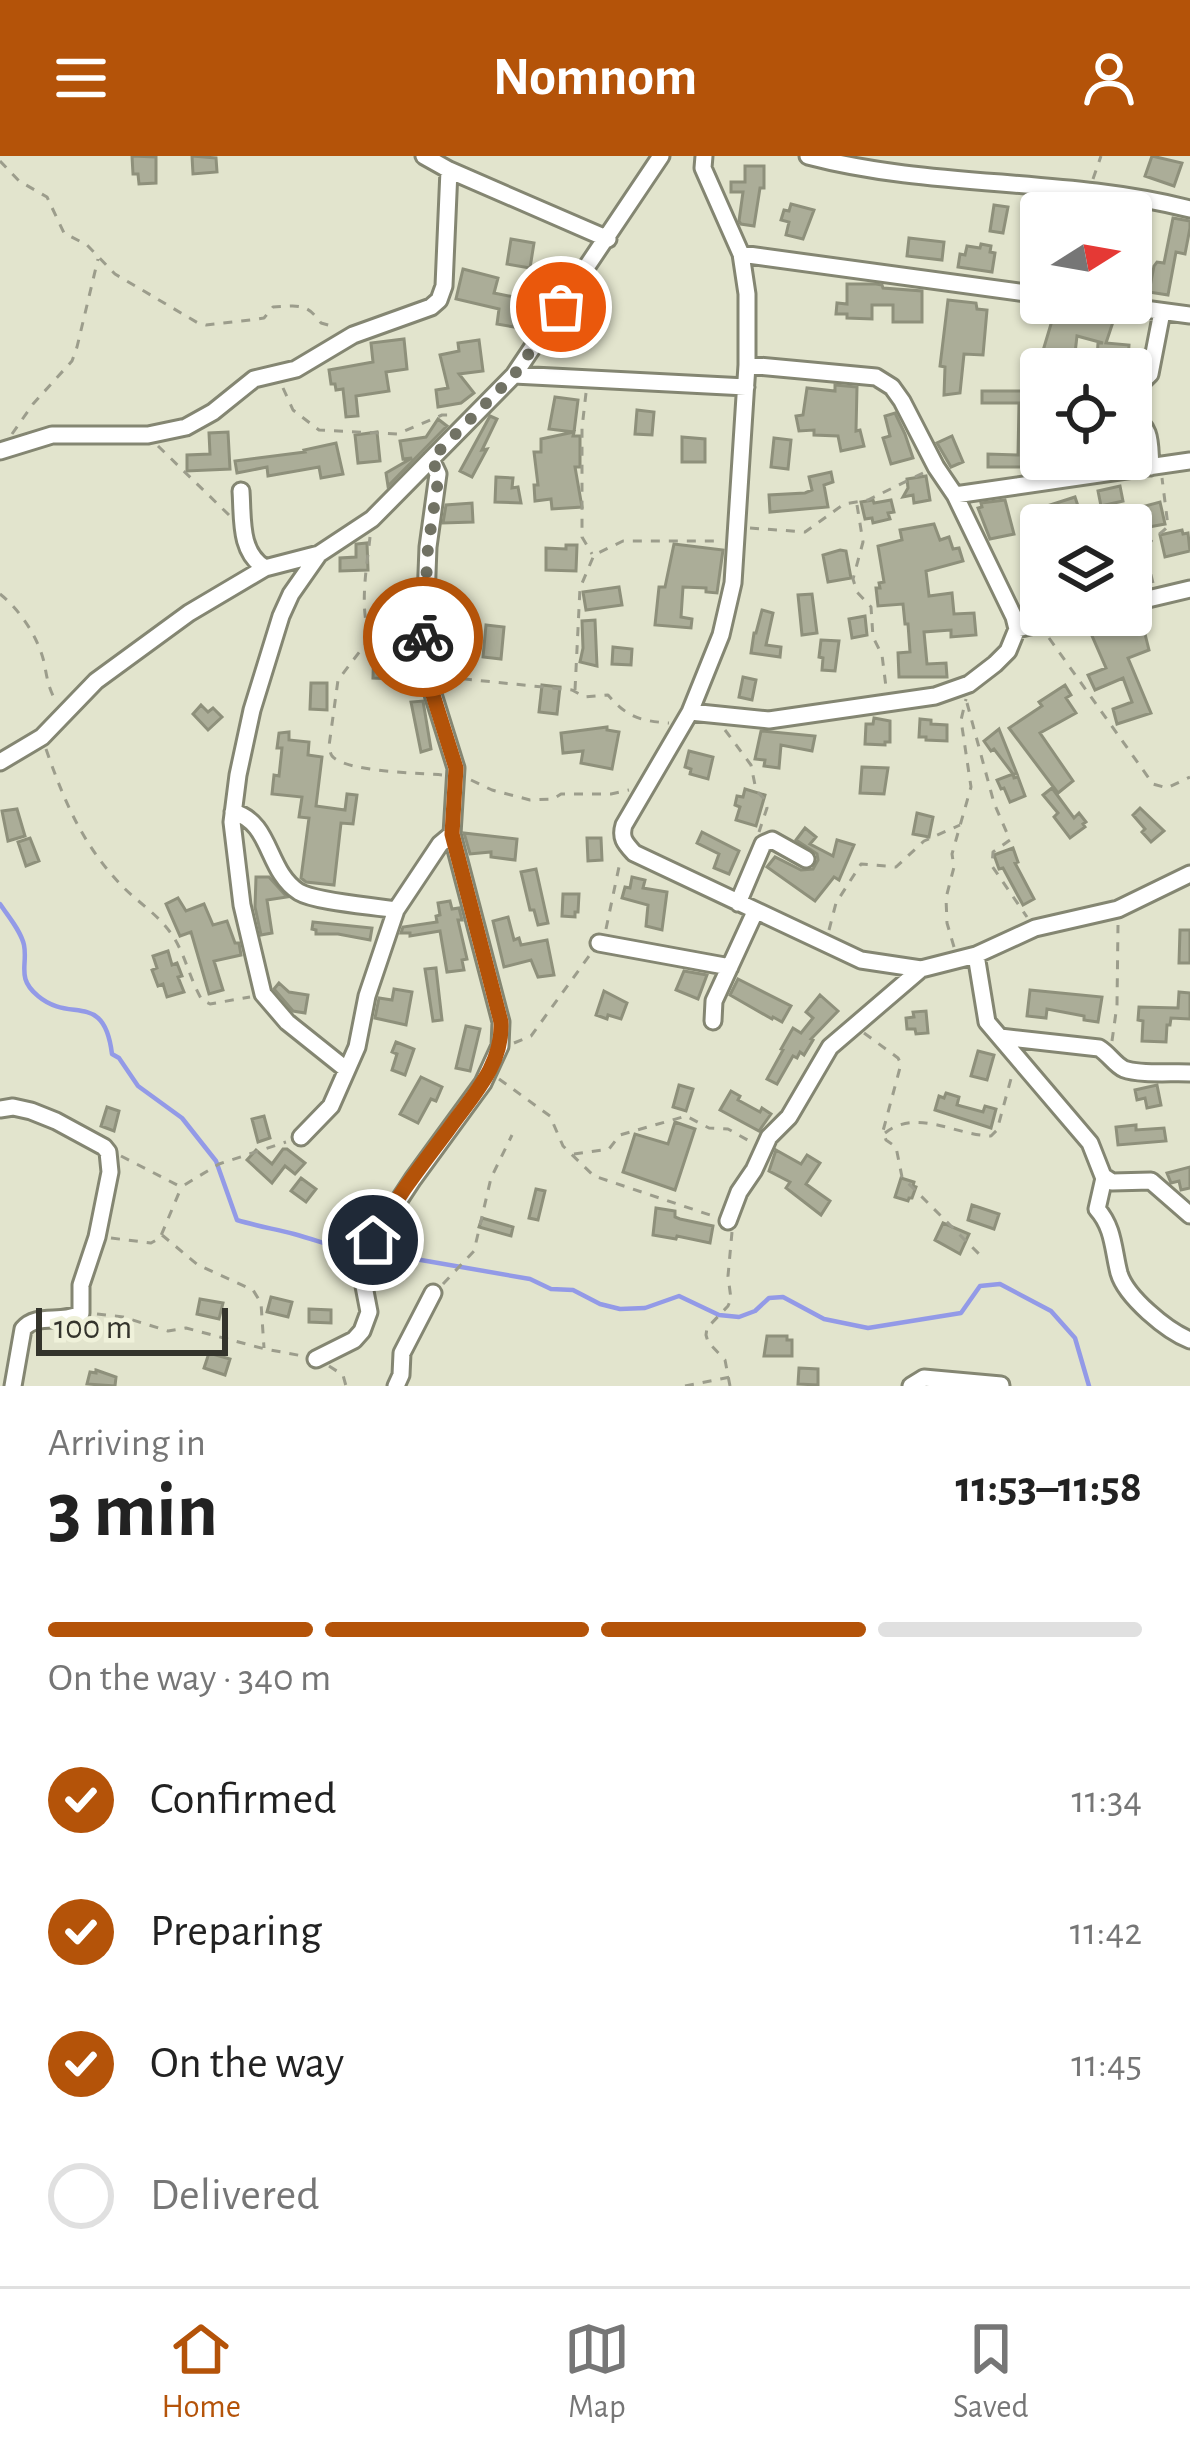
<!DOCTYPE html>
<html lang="en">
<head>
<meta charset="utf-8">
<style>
	body { margin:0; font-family:"Alegreya Sans",sans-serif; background:#f2f2f2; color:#222; height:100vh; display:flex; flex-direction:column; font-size:45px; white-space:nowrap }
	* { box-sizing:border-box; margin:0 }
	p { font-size:39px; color:#767676 }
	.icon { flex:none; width:66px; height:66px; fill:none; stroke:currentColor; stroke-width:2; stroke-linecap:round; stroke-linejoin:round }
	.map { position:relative; height:1230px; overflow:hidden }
	.panel { display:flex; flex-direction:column; background:#fff; flex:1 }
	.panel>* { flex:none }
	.needle { width:78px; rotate:79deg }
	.fabs { position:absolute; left:1020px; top:36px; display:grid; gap:24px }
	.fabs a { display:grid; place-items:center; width:132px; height:132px; border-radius:12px; background:#fff; box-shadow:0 3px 9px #0004; font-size:60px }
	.scale { position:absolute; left:36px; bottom:30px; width:192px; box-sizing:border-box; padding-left:12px; border:6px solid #34342c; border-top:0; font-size:33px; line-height:42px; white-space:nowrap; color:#34342c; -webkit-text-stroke:9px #eff1da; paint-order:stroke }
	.pin { position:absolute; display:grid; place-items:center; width:102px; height:102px; color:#fff; margin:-51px; border:6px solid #fff; border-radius:50%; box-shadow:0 3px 12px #0007 }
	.courier { position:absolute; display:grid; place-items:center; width:120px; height:120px; margin:-60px; border:9px solid #b45309; border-radius:50%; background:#fff; color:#222; box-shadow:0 3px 15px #0007 }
	.overview em { font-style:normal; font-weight:600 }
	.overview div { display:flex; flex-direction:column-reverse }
	.overview { display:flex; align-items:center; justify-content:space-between; height:204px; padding:0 48px }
	h1 { font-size:78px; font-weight:600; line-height:90px }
	.bar { display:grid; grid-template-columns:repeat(4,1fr); gap:18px 12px; align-content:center; height:144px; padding:0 48px }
	.bar i { height:15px; border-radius:9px; background:#e0e0e0 }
	.bar .active { background:#b45309 }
	.bar p { grid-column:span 4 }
	ol { padding:0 48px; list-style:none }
	li { display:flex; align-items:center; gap:36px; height:132px }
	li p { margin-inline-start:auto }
	li .icon { padding:12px; border-radius:50%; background:#b45309; color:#fff; stroke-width:4 }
	li:last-child { color:#767676 }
	li i { width:66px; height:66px; border:6px solid #e0e0e0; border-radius:50% }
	header { display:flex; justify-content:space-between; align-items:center; height:156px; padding:0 48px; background:#b45309; color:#fff; font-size:54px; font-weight:600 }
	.tab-bar { display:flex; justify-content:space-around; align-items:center; height:168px; border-top:3px solid #e0e0e0; background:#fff; font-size:33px; color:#767676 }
	.tab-bar a { display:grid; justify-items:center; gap:6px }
	.tab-bar .active { color:#b45309 }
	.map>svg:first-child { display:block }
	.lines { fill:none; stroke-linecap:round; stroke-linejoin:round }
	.stream { stroke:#939ae7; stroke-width:4.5 }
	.building { fill:#abad98; stroke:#8e907b; stroke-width:3 }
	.minor-casing { stroke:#848672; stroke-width:21 }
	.path { stroke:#9c9d8c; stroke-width:3; stroke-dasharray:9 9; stroke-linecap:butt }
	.minor { stroke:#fff; stroke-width:15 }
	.done { stroke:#717264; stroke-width:12; stroke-dasharray:0 21.6 }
	.route { stroke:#b45309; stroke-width:15 }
</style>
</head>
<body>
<header><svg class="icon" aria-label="menu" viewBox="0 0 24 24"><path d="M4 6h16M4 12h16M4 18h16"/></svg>Nomnom<svg class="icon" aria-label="person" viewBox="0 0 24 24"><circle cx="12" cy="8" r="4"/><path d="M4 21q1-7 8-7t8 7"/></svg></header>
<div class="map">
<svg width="1190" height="1230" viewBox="0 0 1190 1230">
	<rect width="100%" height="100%" fill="#e2e4cd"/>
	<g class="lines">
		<path class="stream" d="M0,748C8,760 21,775 24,789C28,809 16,822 38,840C71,868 104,834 112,898L119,902L138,930L182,962L216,1005L237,1064C256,1070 275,1073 294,1078C327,1087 364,1103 398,1100L530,1123L551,1133L573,1134L600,1148L620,1153L645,1152L679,1140L719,1159L739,1161L755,1155L769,1142L783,1141L824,1163L868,1172L961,1157L980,1130L1000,1128L1051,1155L1075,1182L1089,1230"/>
	</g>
	<path class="building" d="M132,0L156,1V27L139,28L138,18H133Z
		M192,0L216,2L217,16L193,18Z
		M1152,0L1182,7L1174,30L1145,20Z
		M745,10H764V32H760L754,70L741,68L739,65L743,36H731V26H745Z
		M791,48L814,54L803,83L786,79L789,66L781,64L784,54L789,55Z
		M994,49L1008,51L1003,77L990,75Z
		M1173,62L1190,65V72L1185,98L1176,96L1168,139L1149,136L1154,110L1157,106L1164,107Z
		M909,82L944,86L942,104L907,100Z
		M511,83L534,87L530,112L507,108Z
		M981,88L991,90L990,96L995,97L992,116L958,111L960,98L965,99L967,90L980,92Z
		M463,113L498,122L494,137L519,142L514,171L497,168L499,153L456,143Z
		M847,128H876L882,129L883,132L922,135V166H893V149H872V163L847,162V158H836L837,147L847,148Z
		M948,144L976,147L977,153L987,154L983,199L964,198L960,237L944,239L945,211L940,210Z
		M1067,151L1113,166L1106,187L1129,189L1128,205L1097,203L1098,187H1103L1077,180L1074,206L1042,198L1054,158L1065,160Z
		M404,183L407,213L386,216L389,235L356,240L358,260L346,261L343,233L336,234L335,228H331L329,214L373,206L371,187Z
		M479,184L483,215L459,218L474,237L461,247L438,251L436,234L448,232L440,199L459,195L458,187Z
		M835,229L857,231L856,275L860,274L864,290L841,295L838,280L814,279V274L799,275L796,260L803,259L807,232L835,235Z
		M982,235H1031L1030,311H988V298L1018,299L1019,247H982Z
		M555,241L578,244L574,276L549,273Z
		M637,254L654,256L652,279L635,278Z
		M895,257L905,278L913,302L891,308L883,282L890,280L885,260Z
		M490,260L497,263L482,294L487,293L472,321L460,315Z
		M438,263L447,270L388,330L386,317L412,302L403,303L400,285L426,281Z
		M228,276L230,313L187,315V299L210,298L209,277Z
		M377,276L380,305L358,307L355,279Z
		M574,276L573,280H580V311H575L582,351L552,353L551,343L535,345L534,329H538L534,296H541V283Z
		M952,280L963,306L951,311L937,287Z
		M682,281L705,283V306H682Z
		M774,282L791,284L788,313L771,311Z
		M336,287L343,318L321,322L319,311L268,320L267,311L237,317L235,305L305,296L304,294Z
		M831,316L833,326L824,329L828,351L770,356L769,339L805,337L812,334L809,321Z
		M926,320L930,344L914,347L913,339L903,341L908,332L907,323Z
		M496,321L513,322L512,332L518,331L521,347L495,346Z
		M1120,330L1123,345L1101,350L1098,335Z
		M1075,341L1083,365L1071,369H1054L1047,350Z
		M873,344L874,347L891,344L894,356L888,357L890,363L873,367L872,362L865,363L861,346Z
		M1005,344L1014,378L990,383L978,352L982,351L981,347Z
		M1160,346L1165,368L1149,371L1145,350Z
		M472,347L473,366L443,367L446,349Z
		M934,368L940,384L949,381L953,393L959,392L963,405L926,415L929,440L952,437L954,458L974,457L976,479L951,481V474L924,476L927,508L946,507L947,521H899L898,497L910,496L908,468H905L903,448L878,450L876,432H880L879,427L884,426L878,390L902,384L900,374Z
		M1182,374L1183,378L1188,377L1190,395L1165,401L1160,379Z
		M1140,385L1146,409L1131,413V386Z
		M367,387L368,414L340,415V402L356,401V388Z
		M674,388L723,394L717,437L706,436V432L683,431L681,461L692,463L691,472L655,469L659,431H665Z
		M566,389H577L576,415L546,414V392L566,393Z
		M840,394L846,395L851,422L828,426L823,399Z
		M619,431L622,449L586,454L583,436Z
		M812,438L817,477L802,479L798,439Z
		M762,454L773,457L766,489L781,491L780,501L751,497L754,477H756Z
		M1101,459L1109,478L1132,473L1131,469L1142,466L1149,494L1128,502L1151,557L1117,568L1113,553L1132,546L1123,522L1095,534L1088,519L1106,512L1086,466L1089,460Z
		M865,460L867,479L852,482L849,463Z
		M595,464L597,510L580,506L583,492L582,465Z
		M486,469L504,471L501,503L483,501Z
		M439,482L456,483L455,493H462L461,510L438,508L436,495Z
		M821,484L839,485L835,515L822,514L823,502L819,501Z
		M374,487H387V493L412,491L414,514L394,515V523L373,522Z
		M613,491L632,493L631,509L612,508Z
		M743,521L756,524L752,544L739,541Z
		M311,527H327V554L310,553Z
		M542,529L560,531L557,558L539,556Z
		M1065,529L1071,539L1066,542L1076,557L1040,577L1073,625L1058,637L1009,572L1042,550L1039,546Z
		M423,545L431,593L421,596L411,546Z
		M201,549L208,556L213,552L222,561L208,574L193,558Z
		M874,562L890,565V586H885V589L865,588L866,568H873Z
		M920,563L931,564V568L947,569V585L926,584V581H919Z
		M607,571V574L619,576L612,613L581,607L583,595L563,597L561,577Z
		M999,573L1017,618H1013L1014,622L1018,621L1025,640L1010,646L1004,632L1001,633L997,624L1013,618L994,593L991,595L984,585Z
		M761,575L815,580L812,595L781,589L779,612L764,610L765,604L755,603Z
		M289,576V584L309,586L308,599L322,601L316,650L345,654L347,638L357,639L353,668L341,667L334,729L306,726L301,722L309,662L299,661L302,641L272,638L274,619L279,620L282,592H277L279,577Z
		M689,595L713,601L708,623L690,618L691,613L685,611Z
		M862,611L888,612L884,638L860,637Z
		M1052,632L1074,662L1079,657L1086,666L1083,668L1085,671L1070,682L1054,661L1058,657L1043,639Z
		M745,633L765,639L756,670L736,664L740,651L735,649L737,640L743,641Z
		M1140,652L1164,675L1151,686L1142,676L1145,673L1133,659Z
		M17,653L25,680L8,685L2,655Z
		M917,657L933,661L929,681L913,678Z
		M805,672L816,681L810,688L833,700L837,684L854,689L839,724L834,721L815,745L767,711L775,701L801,714L813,713L818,704L817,698L796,684Z
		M702,676L739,695L729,718L714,712L719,698L697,687Z
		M464,677L517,683L515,704L491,701V696L470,698Z
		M30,682L39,705L26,710L18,686Z
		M587,682H601L602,704L588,705Z
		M1013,692L1018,706L1015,707L1034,743L1023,749L1003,712L999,713L994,699Z
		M536,713L548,767L538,769L534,754H530L521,716Z
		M256,721H269L287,741L267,744L272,777L261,779L255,751Z
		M632,721L645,724L643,732L667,736L662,774L646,770L648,749L622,742L625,731L630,732Z
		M563,738H579L578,756H575V761L562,760Z
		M178,742L186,755L204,748L213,769L227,765L235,787H239L241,799L214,805L223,834L209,838L191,776L180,780L166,748Z
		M450,745L452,753L459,752L462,764H458L467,803L462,804L464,814L447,816L440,775L410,780V777H401L403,771L437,766L436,760L440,759L438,747Z
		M508,761L514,784L519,782L521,789L547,784L554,819L538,821L531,804L504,811L493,765Z
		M313,766L372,772L370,784L338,778H316V774L312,773Z
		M1180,774H1190V807H1179Z
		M168,795L172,809L177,807L182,820L178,821L184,836L167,841L163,828L158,830L152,814L157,812L153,800Z
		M436,812L442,864L433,865L425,813Z
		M684,815L707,819L698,843L676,834Z
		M738,823L791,850L782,866L773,861L772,863L730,839Z
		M279,827L289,836L308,839L305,857L293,855L274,833Z
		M394,833L412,836L406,869L375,862L379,842L392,844Z
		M1030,834L1102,841L1098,866L1084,864V860L1047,853L1046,862L1027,860Z
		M604,835L627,847L621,863L608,859L607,863L596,859Z
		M1179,836L1190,837V863L1171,862L1170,869H1167L1166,886L1142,885L1143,865L1138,864L1139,851L1178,852Z
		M820,839L838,855L811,883L813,884L804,899L800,896L797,902L793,900L777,928L767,923L783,894L781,893L793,872L801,877L813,862L806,856Z
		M926,855L928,877L916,878L915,873H907L906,862L914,861L913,856Z
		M466,870L480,873L470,915L456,912Z
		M396,886L414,893L405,919L392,914L397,898L392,896Z
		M978,895L994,899L987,924L971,920Z
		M421,921L442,931L436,945L431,943L418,967L400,958Z
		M679,929L693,933L686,955L673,951Z
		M1157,929L1161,949L1147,952L1145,942L1137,944L1135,934Z
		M731,935L740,940L738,944L760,956L762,952L771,958L759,975L720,954Z
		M946,937L959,941L957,949L983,956L985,950L996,953L991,972L935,954L939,940L944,942Z
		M107,951L119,955L114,975L101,970Z
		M264,960L270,982L258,986L252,963Z
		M675,966L695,973L675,1034L623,1016L635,978L668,988Z
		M1136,969V974L1164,972L1166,985L1118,989L1116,971Z
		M283,993H287L305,1007L295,1018L285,1010L272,1027L247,1004L256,994L272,1008Z
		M776,994L801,1008L807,999L820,1007L806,1028L830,1045L821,1059L786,1032L790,1026L769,1015Z
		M1190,1011V1032L1181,1034L1179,1025L1171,1027L1167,1017Z
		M301,1022L316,1033L306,1046L291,1035Z
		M901,1022L914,1026L913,1030L916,1031L912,1042H909L908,1045L895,1041Z
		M536,1033L545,1035L538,1064L529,1062Z
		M972,1049L999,1058L994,1073L968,1064Z
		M656,1052L675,1055V1061L680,1063L713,1070L710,1087L677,1080L676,1083L653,1079Z
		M482,1062L513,1071L511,1080L479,1071Z
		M943,1067L969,1078L960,1098L935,1084Z
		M271,1141L292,1146L288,1161L267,1156Z
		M200,1143L223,1147L219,1163L197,1158Z
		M309,1153L331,1154V1167L309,1166Z
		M767,1180H787V1184H792V1200H764Z
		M209,1197L230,1203L225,1219L204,1212Z
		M799,1212L818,1213V1229L798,1228Z
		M96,1214L116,1221L115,1230L87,1228L90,1216L96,1217Z"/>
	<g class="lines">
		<g class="minor-casing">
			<path id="minor" d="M424,0L449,14L608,83
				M704,0L703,12L741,98L747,138V209L733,427L721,479L690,556L624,669C620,682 625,687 634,697L861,804L921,813L976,799L1035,772L1118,753L1190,718
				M808,0C933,33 1065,21 1190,53
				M741,98L1041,139
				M1100,147L1190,159
				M514,219L746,231
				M1131,225L1145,223L1150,218L1162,156
				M1131,260C1153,272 1149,288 1151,311
				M0,295L52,279H148L186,271L213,256L254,223L296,213L353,179L431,151L439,144L444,130L449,14
				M241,335C243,363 239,396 265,412
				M955,339L1190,305
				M319,398L291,438L281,460L252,554L238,619L232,666L242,749L263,838L287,866L347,914
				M1131,447L1190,433
				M1017,473L1077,459
				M690,556L769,564L935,540L969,528L995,508L1008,495L1017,473L1014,461L955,339L936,311L902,245L892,231L876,221L747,209
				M0,606L42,581L96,525L189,457L265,412L319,398L372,363L514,219L661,0
				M233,656C272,666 266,715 299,736C316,746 374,750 396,754
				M738,747L763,688L772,684L806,703
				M599,787L730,811
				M976,799L987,866L1090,987L1103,1020L1112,1026L1151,1025L1190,1059
				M713,865L714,845L755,756
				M1000,881L1099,892C1109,898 1115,909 1124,913C1140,919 1172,916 1190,917
				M0,953L13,951L31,955L56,965L104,991L108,996L110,1016L97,1081L81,1129V1157C62,1169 37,1156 23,1173L13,1230
				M301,981L331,950L357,891L367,840L396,754L440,688L452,678
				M1104,1022L1097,1053C1114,1072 1113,1094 1119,1117C1126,1141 1167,1175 1190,1184
				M728,1065L739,1036L754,1014L769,981L789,961L830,891L921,813
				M316,1203L354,1184L362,1175L369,1156L364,1130L373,1084L413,1023L483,927L500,890L501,866L452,678L456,612L427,519L424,496L428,391L438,318L431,303
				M396,1230L401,1219L402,1197L433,1137
				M911,1230L924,1222L1001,1229"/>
		</g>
		<path class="path" d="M0,5L19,25L47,41L64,77L87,89L115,118L198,167L206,169L258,163L264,162L273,151C298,150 306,146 321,167L335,171
			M1093,23L1101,0
			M283,232L293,254L319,274L397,278L442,259H451
			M586,237L582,272V381L592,398
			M12,278L33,248L72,205L77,191L98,103
			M158,290L229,359
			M857,349L863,386L853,423L857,436L871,451L873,481L882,499L886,531
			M750,372L805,376L844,348L868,344L923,317
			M370,381C367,411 356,466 376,489L410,485
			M1153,427C1150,413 1141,393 1154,382C1159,378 1164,375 1168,370L1162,322
			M0,438C20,454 38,481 44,506C47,521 48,532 56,545
			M370,482L338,524L329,590C330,594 330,597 332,600C345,616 420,617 442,619
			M1049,482L1153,628L1167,632L1190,621
			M445,521L572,534L585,541L608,539C627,561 640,565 669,567
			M575,534L580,432L594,399L623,385H720
			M967,547L994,647L1010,684L993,696L992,710L1027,761
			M725,574L751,609L756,634L766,645L767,652L759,676
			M46,593C64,645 83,690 123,731C138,746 157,758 170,776C185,796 189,822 202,844L210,848L250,841
			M471,624L492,634L530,644L553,643L561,638H611L629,634
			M606,773L620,706
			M829,774L836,747L861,708L896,711L924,685L960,669
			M954,791L947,767L946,742L954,711L952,698L971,631L961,564L966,543
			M864,877L898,902L901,908L883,975L886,984L896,991L902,1021L979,1098
			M1112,885L1117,849L1118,769
			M514,887L531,880L592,796
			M499,923L550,960L563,990L594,1020L713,1060
			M885,977C916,952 955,979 991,980L997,974L1012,919
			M574,998L609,993L620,979L686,960L709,972L728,973L751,986
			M121,1000L181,1031L219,1008L286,986
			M162,1079L198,1109L253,1134L261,1147L264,1192
			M111,1082L151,1087L160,1082L181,1032
			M443,1128L474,1095L491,1022L512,979
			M97,1158L123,1161L168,1175L186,1172L265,1193L303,1200
			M329,1210L343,1219L346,1230
			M685,1230L730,1221
			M730,1230L725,1204L708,1186L706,1179L707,1172L728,1150L731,1143L728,1120L732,1076"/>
		<use href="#minor" class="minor"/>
	</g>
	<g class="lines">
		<path class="done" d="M423,481L428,391L439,318L431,303L514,219L561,151"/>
		<path class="route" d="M373,1084C393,1045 422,1009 448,974C472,940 503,910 501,866L452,678L456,612L427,520L423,481"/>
	</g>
</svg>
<div class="fabs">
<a><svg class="needle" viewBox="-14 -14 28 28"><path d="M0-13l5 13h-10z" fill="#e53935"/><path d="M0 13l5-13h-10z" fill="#767676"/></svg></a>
<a><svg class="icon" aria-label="locate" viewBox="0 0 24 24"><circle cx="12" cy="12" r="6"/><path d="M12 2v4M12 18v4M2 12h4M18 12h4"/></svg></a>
<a><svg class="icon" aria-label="layers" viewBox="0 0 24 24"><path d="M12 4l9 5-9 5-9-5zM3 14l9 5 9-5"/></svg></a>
</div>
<div class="scale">100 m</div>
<div class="pin" style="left:561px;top:151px;background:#ea580c"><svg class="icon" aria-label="bag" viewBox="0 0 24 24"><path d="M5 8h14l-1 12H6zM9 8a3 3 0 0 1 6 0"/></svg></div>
<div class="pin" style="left:373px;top:1084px;background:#1f2937"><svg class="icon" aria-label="home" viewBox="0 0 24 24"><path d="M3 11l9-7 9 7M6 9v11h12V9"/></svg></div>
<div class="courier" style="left:423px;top:481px"><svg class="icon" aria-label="bike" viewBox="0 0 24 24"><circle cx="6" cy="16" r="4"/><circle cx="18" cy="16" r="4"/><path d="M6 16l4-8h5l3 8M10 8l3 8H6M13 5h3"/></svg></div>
</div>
<section class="panel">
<div class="overview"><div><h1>3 min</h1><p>Arriving in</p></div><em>11:53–11:58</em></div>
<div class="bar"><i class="active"></i><i class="active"></i><i class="active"></i><i></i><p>On the way · 340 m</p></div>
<ol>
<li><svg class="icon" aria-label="check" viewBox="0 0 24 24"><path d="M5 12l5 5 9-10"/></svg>Confirmed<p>11:34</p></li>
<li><svg class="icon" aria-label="check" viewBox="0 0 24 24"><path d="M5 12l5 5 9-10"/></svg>Preparing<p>11:42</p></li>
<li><svg class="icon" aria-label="check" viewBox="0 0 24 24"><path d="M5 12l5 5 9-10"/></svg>On the way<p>11:45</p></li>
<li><i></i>Delivered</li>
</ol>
</section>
<nav class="tab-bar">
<a class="active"><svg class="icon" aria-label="home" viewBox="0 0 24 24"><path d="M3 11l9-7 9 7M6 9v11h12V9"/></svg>Home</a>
<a><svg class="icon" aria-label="map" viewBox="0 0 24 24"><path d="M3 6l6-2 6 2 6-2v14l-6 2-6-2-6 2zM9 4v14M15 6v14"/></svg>Map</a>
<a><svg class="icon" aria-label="saved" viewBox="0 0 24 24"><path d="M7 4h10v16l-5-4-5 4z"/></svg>Saved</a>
</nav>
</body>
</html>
